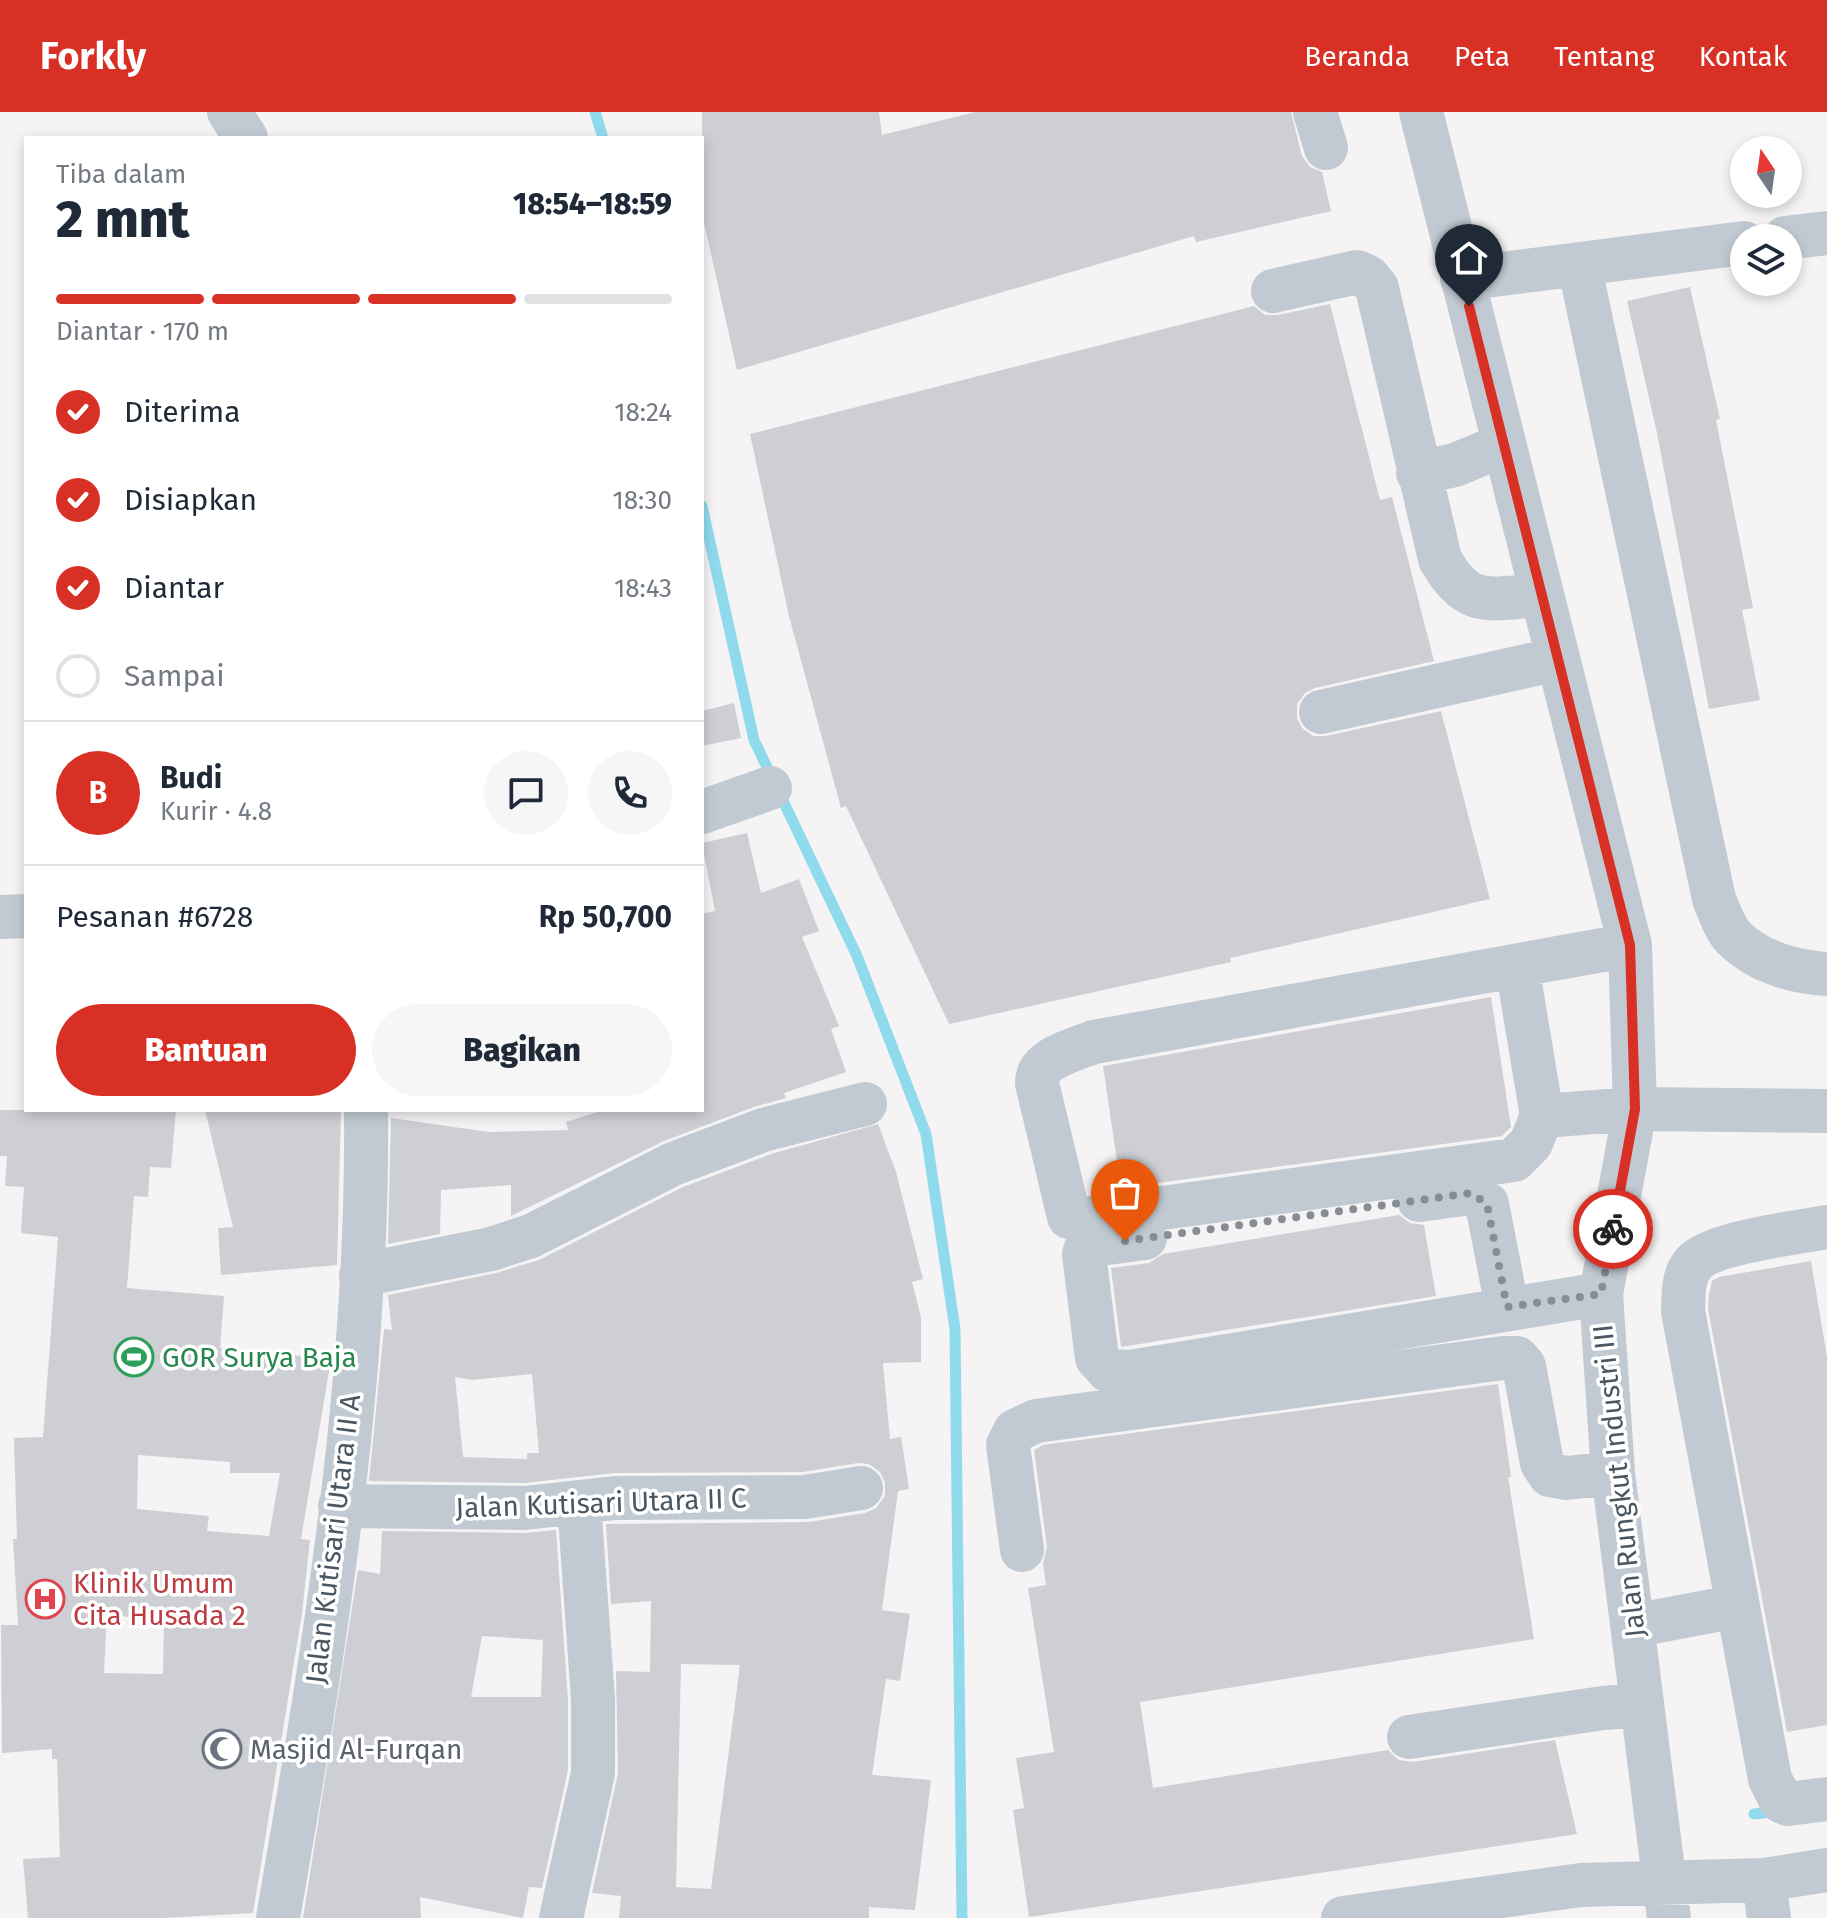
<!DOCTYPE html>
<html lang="id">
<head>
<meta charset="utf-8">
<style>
	body { margin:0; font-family:"Fira Sans",sans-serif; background:#f6f6f7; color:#1f2937; height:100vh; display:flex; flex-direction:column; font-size:30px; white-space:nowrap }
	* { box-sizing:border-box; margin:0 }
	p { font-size:26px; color:#747a83 }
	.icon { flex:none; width:44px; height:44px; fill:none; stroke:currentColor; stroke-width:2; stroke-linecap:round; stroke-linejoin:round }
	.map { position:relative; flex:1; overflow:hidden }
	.side { position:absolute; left:24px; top:24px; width:680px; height:976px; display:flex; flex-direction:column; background:#fff; border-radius:0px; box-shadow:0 4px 12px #0003 }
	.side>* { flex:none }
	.needle { width:52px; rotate:347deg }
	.buttons { position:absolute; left:1730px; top:24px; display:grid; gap:16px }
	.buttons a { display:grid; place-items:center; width:72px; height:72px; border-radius:50%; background:#fff; box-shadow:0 4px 12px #0003; font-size:40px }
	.pin { position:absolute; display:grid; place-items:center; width:68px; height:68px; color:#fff; margin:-82px -34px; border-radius:50% 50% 50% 0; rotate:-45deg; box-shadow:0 0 8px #0007 }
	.pin .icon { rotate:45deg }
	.courier { position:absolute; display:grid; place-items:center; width:80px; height:80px; margin:-40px; border:6px solid #d93025; border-radius:50%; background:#fff; color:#222; box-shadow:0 2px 10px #0007 }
	.headline em { font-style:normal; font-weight:800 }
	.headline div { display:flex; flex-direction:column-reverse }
	.headline { display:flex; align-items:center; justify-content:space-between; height:136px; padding:0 32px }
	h1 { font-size:52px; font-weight:800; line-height:60px }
	.bar { display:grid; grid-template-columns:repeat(4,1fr); gap:12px 8px; align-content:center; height:96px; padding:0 32px }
	.bar i { height:10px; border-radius:6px; background:#e0e1e3 }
	.bar .selected { background:#d93025 }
	.bar p { grid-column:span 4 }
	.line { display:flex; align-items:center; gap:20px; padding:0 32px; border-top:2px solid #e0e1e3 }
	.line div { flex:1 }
	.round { display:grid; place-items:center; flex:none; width:84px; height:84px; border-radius:42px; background:#f6f6f7 }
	ol { padding:0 32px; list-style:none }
	li { display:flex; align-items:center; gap:24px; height:88px }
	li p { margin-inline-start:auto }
	li .icon { padding:8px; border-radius:50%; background:#d93025; color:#fff; stroke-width:4 }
	li:last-child { color:#747a83 }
	li i { width:44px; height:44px; border:4px solid #e0e1e3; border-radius:50% }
	.button { display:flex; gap:16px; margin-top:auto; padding:16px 32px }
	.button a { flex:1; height:92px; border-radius:48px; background:#d93025; color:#fff; font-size:32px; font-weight:800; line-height:92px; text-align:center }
	.button a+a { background:#f6f6f7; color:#1f2937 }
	header { display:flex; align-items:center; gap:48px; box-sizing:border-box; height:112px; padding:0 40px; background:#d93025; color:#fff }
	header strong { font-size:38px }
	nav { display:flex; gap:44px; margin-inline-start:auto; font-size:28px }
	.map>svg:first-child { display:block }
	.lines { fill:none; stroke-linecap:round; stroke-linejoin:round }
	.stream { stroke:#90daee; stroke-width:11 }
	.building { fill:#cdcfd5; fill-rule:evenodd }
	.minor { stroke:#c1cad2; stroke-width:44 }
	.done { stroke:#868d94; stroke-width:8; stroke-dasharray:0 14.4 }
	.route { stroke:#d93025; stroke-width:10 }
	.labels { text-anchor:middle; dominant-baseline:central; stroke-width:7; stroke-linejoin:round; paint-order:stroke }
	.leisure-label { font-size:28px; fill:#27864d; stroke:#fff; text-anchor:start }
	.street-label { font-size:28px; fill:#4a5661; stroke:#fff }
	.health-label { font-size:28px; fill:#be3a42; stroke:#fff; text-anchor:start }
	.worship-label { font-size:28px; fill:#5b616d; stroke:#fff; text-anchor:start }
</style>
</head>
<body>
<header>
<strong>Forkly</strong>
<nav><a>Beranda</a><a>Peta</a><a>Tentang</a><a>Kontak</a></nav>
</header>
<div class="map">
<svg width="1827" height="1806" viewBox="0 0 1827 1806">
	<rect width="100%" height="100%" fill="#f5f3f3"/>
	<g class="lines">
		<path class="stream" d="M595,0L603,26
			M702,394L754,628L857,844L926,1022L955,1217L962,1806
			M1754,1702L1777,1699"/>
	</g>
	<path class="building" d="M702,0H879L882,23L975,0H1291L1302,44L1310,55L1322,60L1331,99L1196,130L1194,124L737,258L702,102Z
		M1690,175L1720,307L1716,308L1753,496L1742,498L1760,588L1709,597L1657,321L1627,189Z
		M1330,192L1380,388L1392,385L1434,549L1315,576L1305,581L1297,592V606L1302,616L1313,624H1326L1441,599L1490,787L1230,846L1231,850L949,912L846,694L841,696L789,504L750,322L1254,194L1265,203H1278Z
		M734,591L741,626L702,634V599Z
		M747,721L761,781L799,767L819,819L802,825L839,914L831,917L846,960L784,981L786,986L754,995L664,1029L511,1104V1073L441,1078L440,1122L388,1132L391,1006L489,1020L568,1018L566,1010L604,998H702V802L715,799L702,731Z
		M1491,885L1511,1015L1502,1024L1121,1076L1103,954Z
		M0,998H176L171,1056L150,1055L148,1085L134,1084L127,1176L224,1184L220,1236L331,1247L301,1427L310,1428L302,1501L253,1801L163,1806H28L23,1747L60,1745L57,1647H52V1637L2,1641L1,1513H18L13,1427H17L14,1326L43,1325L58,1125L21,1121L24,1075L5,1074L7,1044H0ZM138,1343L230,1350V1361H280L269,1424L207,1419L209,1404L137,1397ZM107,1502L164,1510L163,1562L104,1561Z
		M205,998H341L337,1153L221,1163L218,1116L233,1115Z
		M878,1012L896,1060L923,1167L912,1170L921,1205V1250L883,1251L890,1327L901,1325L909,1377L898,1379L882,1498L910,1502L900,1569L886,1567L872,1663L931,1668L915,1798L869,1795V1806H619L621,1784L592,1781L618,1661L616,1559L650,1560L651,1489L611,1492L606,1412L809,1410L865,1401L876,1396L885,1384V1371L880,1360L869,1352L858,1351L803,1360L615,1361L524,1371L369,1369L384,1217L392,1218L388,1183L496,1161L539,1148L683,1075L771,1042ZM532,1262L539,1341H527V1347L463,1345L455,1265L472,1268ZM681,1552L740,1553L711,1777L676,1775Z
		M1399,1103L1410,1111L1424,1113L1436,1184L1121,1235L1111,1156L1149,1151L1163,1142Z
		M1811,1149L1827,1245V1613L1787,1620L1708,1197L1709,1182L1712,1169L1719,1165Z
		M1498,1272L1511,1365H1508L1534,1527L1140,1590L1153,1676L1388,1638L1399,1648L1413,1650L1555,1628L1577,1722L1029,1805L1013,1698L1024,1696L1016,1646L1054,1640L1028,1476L1046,1473L1043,1451L1047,1435L1034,1338L1043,1333Z
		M556,1418L568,1588V1658L542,1776L529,1775L523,1806L420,1785L421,1806H303L358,1458L380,1462L382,1419L525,1421ZM482,1524L543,1528L541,1585H471Z"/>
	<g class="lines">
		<path class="minor" d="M229,0L246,26
			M1315,0L1326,36
			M1421,0L1630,833L1635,997L1601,1182L1613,1361L1669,1806
			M1785,126L1827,121
			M1579,152L1714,787C1719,799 1725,817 1734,826C1758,850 1794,860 1827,862
			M1462,167L1744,131
			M1273,179L1357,160L1368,165L1377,176L1440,447C1468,498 1490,486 1541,483
			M1418,361L1455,353L1503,333
			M1321,600L1557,547
			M702,700L770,676
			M0,805L26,804
			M1517,854L1542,1004L1531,1031L1514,1048L1082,1107L1069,1105L1037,971C1037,946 1074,938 1094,930L1630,833
			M1542,1004L1635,997L1827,999
			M1419,1088L1471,1081L1487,1092L1507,1195
			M1827,1115C1799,1120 1711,1131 1694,1151C1682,1165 1684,1182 1683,1199L1770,1667L1781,1689L1788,1692L1827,1687
			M1145,1126L1093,1133L1086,1136L1084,1142L1097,1246L1109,1259L1130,1260L1601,1182
			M361,1163L491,1137L531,1124L673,1052L763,1018L865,992
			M340,1394L525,1396L615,1386L805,1385L861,1376
			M1022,1438L1008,1333L1015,1319L1036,1309L1503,1246H1517L1524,1254L1542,1351L1550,1363L1567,1366L1613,1361
			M1632,1514L1738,1494
			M1409,1625L1603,1596L1642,1593
			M278,1806C324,1540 369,1269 366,998
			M561,1806L593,1661V1587L579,1391
			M1343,1806L1581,1773L1764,1768
			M1769,1806L1764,1768L1827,1758"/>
	</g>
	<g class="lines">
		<path class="done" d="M1125,1129L1471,1081L1487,1092L1507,1195L1601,1182L1613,1117"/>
		<path class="route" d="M1469,194L1630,833L1635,997L1613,1117"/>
	</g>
	<defs>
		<g id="stadium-ring" transform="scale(2)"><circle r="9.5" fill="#fff" stroke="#2e9e5b" stroke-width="1.5"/><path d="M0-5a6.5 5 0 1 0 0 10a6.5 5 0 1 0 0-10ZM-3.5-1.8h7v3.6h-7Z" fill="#2e9e5b"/></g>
		<g id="hospital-ring" transform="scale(2)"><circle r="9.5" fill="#fff" stroke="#e0444e" stroke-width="1.5"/><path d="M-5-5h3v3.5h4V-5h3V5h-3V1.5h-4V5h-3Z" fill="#e0444e"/></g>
		<g id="mosque-ring" transform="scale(2)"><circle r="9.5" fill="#fff" stroke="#6b7280" stroke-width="1.5"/><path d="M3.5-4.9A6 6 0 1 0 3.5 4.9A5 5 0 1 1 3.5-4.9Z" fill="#6b7280"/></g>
	</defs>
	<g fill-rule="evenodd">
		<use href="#stadium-ring" x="134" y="1245"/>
		<use href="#hospital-ring" x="45" y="1487"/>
		<use href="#mosque-ring" x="222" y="1637"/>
	</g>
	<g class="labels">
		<g class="leisure-label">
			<text x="162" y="1245">GOR Surya Baja</text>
		</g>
		<g class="street-label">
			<text transform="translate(1619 1369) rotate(-96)">Jalan Rungkut Industri III</text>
			<text transform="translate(601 1391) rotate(-2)">Jalan Kutisari Utara II C</text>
			<text transform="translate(333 1427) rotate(-83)">Jalan Kutisari Utara II A</text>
		</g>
		<g class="health-label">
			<text x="73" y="1471">Klinik Umum<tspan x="73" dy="32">Cita Husada 2</tspan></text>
		</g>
		<g class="worship-label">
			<text x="250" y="1637">Masjid Al-Furqan</text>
		</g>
	</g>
</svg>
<div class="buttons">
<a><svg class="needle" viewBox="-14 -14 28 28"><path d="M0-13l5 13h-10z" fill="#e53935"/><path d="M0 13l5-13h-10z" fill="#747a83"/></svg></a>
<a><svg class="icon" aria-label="layers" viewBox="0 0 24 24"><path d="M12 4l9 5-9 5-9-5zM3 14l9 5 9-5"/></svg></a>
</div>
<div class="pin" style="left:1125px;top:1129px;background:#ea580c"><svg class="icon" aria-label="bag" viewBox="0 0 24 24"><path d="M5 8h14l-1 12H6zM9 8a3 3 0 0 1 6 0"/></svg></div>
<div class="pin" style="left:1469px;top:194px;background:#1f2937"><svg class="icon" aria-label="home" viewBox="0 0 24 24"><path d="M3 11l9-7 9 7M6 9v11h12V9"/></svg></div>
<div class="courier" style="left:1613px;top:1117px"><svg class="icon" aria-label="bike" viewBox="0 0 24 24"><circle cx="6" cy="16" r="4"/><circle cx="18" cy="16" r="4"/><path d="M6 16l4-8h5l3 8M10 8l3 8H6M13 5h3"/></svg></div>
<section class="side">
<div class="headline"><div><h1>2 mnt</h1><p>Tiba dalam</p></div><em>18:54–18:59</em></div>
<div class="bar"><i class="selected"></i><i class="selected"></i><i class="selected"></i><i></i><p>Diantar · 170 m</p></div>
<ol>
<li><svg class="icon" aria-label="check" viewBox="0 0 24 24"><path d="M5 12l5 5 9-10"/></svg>Diterima<p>18:24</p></li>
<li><svg class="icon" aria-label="check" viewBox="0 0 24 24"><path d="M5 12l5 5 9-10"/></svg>Disiapkan<p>18:30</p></li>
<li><svg class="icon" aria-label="check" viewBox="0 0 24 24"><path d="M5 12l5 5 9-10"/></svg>Diantar<p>18:43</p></li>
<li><i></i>Sampai</li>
</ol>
<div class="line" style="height:144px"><b class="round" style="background:#d93025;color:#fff">B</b><div><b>Budi</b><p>Kurir · 4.8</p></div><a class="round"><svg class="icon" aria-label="chat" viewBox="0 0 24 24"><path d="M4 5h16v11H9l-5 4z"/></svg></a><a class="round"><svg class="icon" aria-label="phone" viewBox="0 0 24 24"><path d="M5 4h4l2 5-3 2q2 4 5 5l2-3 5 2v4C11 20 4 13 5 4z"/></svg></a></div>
<div class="line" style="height:104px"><div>Pesanan #6728</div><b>Rp 50,700</b></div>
<div class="button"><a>Bantuan</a><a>Bagikan</a></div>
</section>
</div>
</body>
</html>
